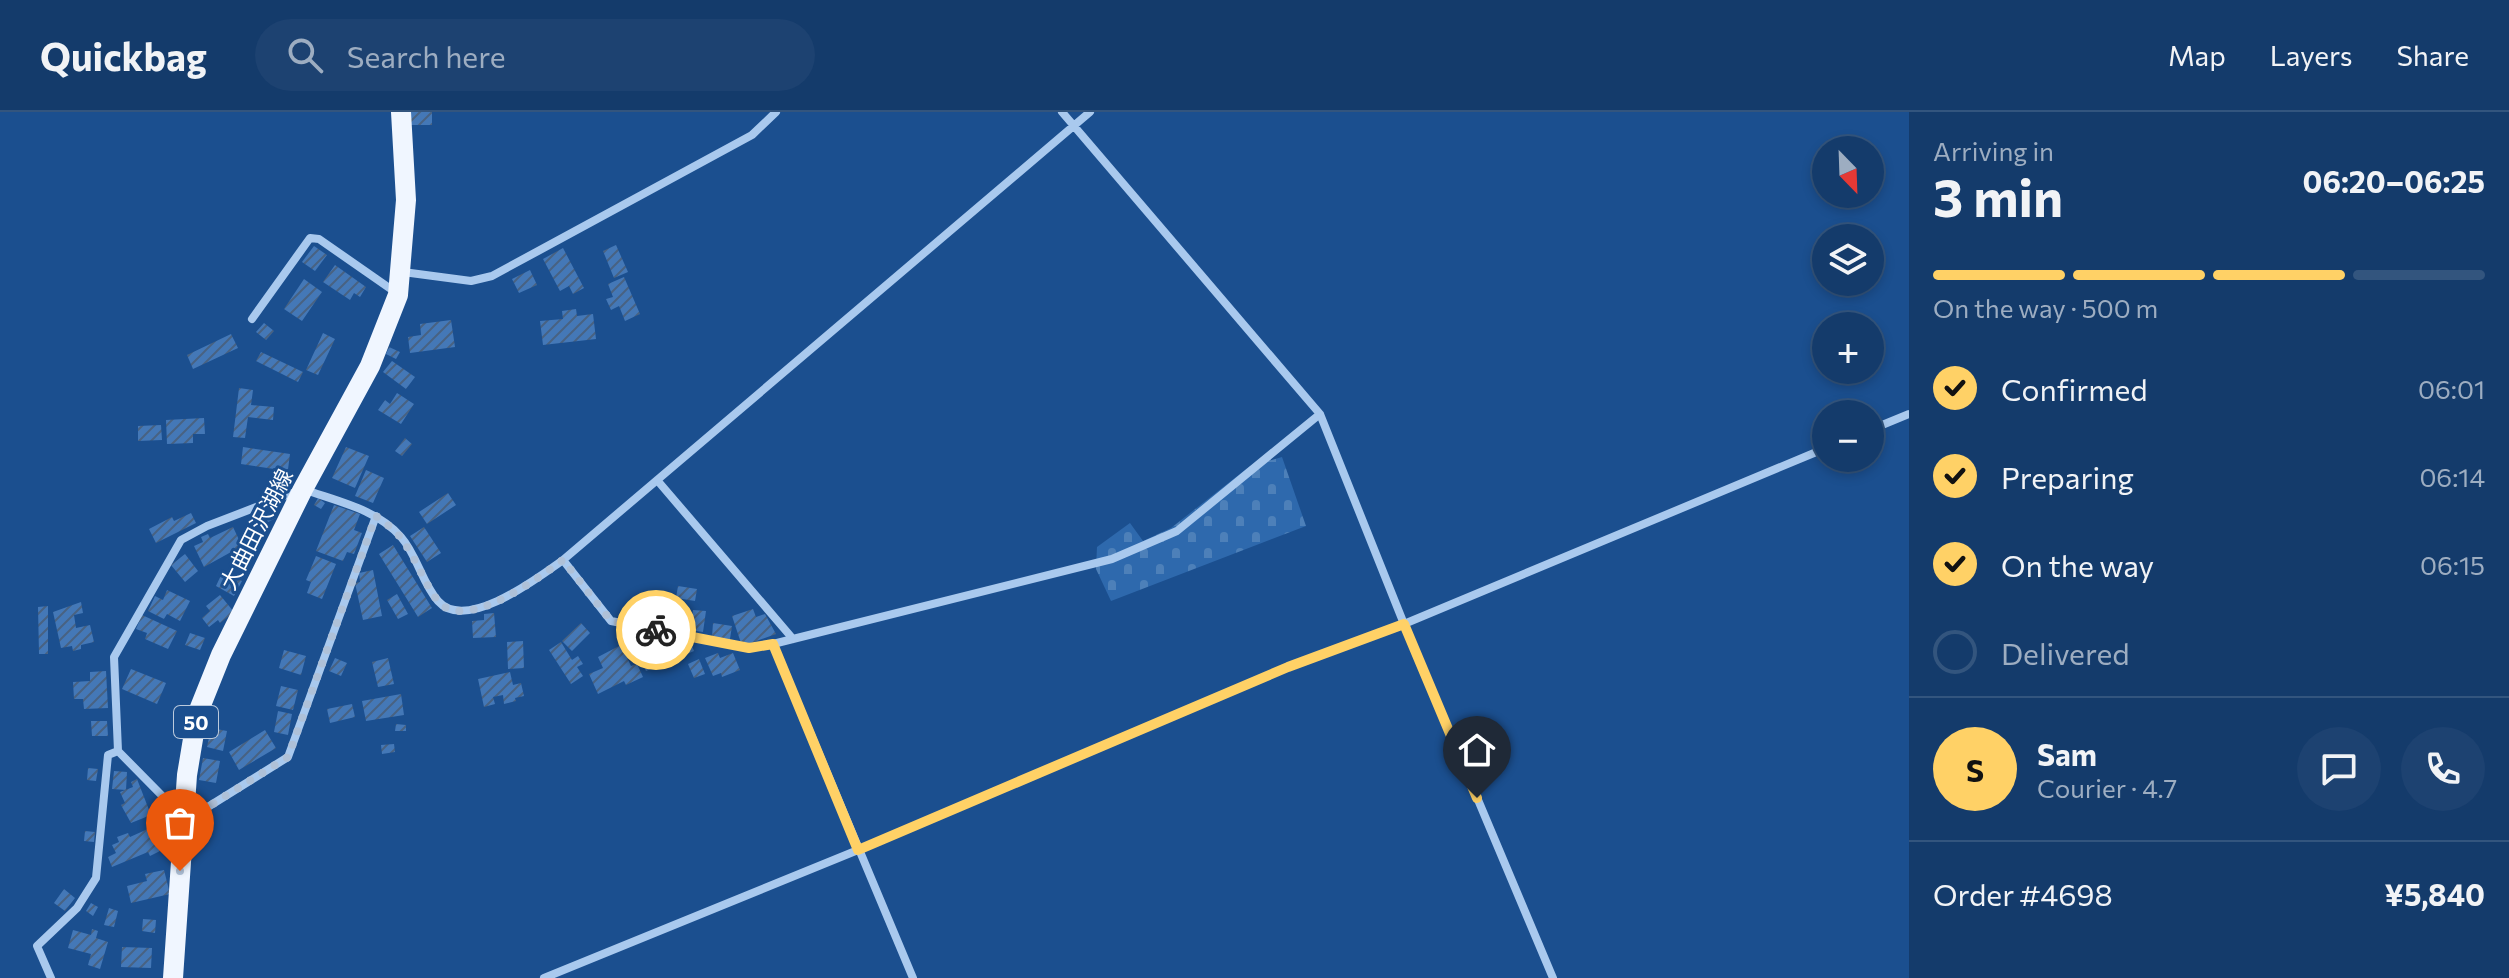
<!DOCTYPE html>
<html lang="en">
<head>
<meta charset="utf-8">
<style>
	body { margin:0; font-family:Commissioner,"Noto Sans JP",sans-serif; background:#1d4271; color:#f1f3f6; height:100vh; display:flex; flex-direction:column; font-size:30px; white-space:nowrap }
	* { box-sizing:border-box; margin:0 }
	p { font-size:26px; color:#9dadc1 }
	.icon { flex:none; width:44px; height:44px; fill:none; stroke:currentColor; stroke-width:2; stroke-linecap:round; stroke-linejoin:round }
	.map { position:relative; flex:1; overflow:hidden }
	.drawer { display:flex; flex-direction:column; background:#143b6b; width:600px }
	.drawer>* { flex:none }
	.needle { width:52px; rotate:157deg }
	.buttons { position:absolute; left:1812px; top:24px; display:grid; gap:16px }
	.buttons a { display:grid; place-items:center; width:72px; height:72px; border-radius:50%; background:#143b6b; box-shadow:0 4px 12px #0003,0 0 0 2px #33557e; font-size:40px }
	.pin { position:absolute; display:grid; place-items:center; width:68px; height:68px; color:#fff; margin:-82px -34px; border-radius:50% 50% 50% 0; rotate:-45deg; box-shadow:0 0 8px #0007 }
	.pin .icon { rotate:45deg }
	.courier { position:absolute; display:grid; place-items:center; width:80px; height:80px; margin:-40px; border:6px solid #ffd166; border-radius:50%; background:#fff; color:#222; box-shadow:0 2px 10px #0007 }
	.overview em { font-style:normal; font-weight:700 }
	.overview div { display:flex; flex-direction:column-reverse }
	.overview { display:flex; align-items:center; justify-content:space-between; height:136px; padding:0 24px }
	h1 { font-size:52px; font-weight:700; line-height:60px }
	.bar { display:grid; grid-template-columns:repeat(4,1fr); gap:12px 8px; align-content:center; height:96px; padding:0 24px }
	.bar i { height:10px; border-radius:6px; background:#33557e }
	.bar .selected { background:#ffd166 }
	.bar p { grid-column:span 4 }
	.line { display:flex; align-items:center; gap:20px; padding:0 24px; border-top:2px solid #33557e }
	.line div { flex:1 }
	.round { display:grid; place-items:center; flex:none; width:84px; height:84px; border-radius:42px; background:#1d4271 }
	ol { padding:0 24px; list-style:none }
	li { display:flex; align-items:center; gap:24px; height:88px }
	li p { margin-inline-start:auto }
	li .icon { padding:8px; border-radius:50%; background:#ffd166; color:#111; stroke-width:4 }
	li:last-child { color:#9dadc1 }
	li i { width:44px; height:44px; border:4px solid #33557e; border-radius:50% }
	header { display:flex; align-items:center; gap:48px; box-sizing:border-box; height:112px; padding:0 40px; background:#143b6b; border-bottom:2px solid #33557e }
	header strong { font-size:38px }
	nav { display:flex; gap:44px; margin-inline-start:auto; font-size:28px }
	.search { width:560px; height:72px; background:#1d4271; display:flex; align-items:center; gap:20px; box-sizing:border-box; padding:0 28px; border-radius:44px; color:#9dadc1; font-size:30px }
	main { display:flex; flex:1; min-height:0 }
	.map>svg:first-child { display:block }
	.cemetery { fill:url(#cemetery-stones) }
	.building { fill:url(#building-hatch) }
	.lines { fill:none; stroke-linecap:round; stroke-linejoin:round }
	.minor { stroke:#a9c9ee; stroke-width:8 }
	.primary { stroke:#f0f6ff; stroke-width:20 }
	.done { stroke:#afc1d8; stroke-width:8; stroke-dasharray:0 14.4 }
	.route { stroke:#ffd166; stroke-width:10 }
	.labels { text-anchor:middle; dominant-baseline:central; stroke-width:6; stroke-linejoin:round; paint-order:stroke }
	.shield { fill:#1b4f8f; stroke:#bbcadd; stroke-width:2 }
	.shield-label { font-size:20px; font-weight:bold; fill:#fff }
	.street-label { font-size:22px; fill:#fff; stroke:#1b4f8f }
</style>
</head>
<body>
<header>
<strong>Quickbag</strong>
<div class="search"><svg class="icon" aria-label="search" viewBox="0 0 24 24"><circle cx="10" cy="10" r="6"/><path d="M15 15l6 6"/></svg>Search here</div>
<nav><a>Map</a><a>Layers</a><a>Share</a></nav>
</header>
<main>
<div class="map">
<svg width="1909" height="866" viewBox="0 0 1909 866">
	<defs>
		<pattern id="cemetery-stones" width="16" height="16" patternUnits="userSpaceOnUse" patternTransform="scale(2)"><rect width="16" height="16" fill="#2e69ad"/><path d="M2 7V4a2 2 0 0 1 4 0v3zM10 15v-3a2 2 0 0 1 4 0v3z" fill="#4d80b9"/></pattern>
		<pattern id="building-hatch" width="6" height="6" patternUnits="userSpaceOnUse" patternTransform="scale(2)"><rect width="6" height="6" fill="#4478b7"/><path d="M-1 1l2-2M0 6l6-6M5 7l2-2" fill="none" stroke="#486282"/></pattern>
	</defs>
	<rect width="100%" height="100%" fill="#1b4f8f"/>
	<path class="cemetery" d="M1282,345L1306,414L1111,489L1096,457L1097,435L1130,411L1143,429L1171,416L1250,354Z"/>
	<path class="building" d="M408,0H432V13H408Z
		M616,133L628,160L614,166L603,139Z
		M314,134L327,143L315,159L302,150Z
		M563,136L584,176L573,182L569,174L560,179L543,147Z
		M335,153L366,175L360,185L354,181L350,188L323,170Z
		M530,158L537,173L519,181L512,167Z
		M624,165L640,202L625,209L619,194L611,198L606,187L613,185L608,172Z
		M304,167L322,180L302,209L284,197Z
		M576,197L577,204L593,202L596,227L543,233L540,209L563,207L562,199Z
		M451,208L455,235L410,241L408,225L421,223L420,212Z
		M264,211L274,219L266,228L256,220Z
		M323,221L335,227L318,263L306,258Z
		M231,222L238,236L193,257L187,243Z
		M389,235L400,240L396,247L386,242Z
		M261,240L303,260L298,270L256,249Z
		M392,249L415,265L406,277L383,260Z
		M239,276L253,278L251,293L274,295L273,308L248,305L245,326L233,325Z
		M397,281L414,292L401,312L378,298L385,288L390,292Z
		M204,306L205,322H193V331L167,332L166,308Z
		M161,313L162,328L138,329V314Z
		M405,326L412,332L402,344L395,339Z
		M243,335L290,342L287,365L273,363L274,357L241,352Z
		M346,335L369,344L355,376L332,366Z
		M366,358L384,366L373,391L355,384Z
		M448,381L456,393L427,412L419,400Z
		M318,386L325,391L321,397L314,393Z
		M334,393L360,402L354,418L362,421L354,442L347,440L343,449L316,439Z
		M273,399L276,406L262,413L259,406Z
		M191,401L196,411L156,431L149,417L172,405L174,409Z
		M233,415L242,434L204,455L194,434L203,430L201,425L208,422L210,426Z
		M424,415L441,441L427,450L410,424Z
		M393,433L432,496L418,505L379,442Z
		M185,442L198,459L185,470L171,453Z
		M316,444L336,452L322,487L307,481L311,470L306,468Z
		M373,458L382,504L363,508L355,471L360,470L359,461Z
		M223,459L242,469L234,484L216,474Z
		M678,474L697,477L695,489L676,486Z
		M167,478L190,489L180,509L167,502L164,507L148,499L155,484L163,488Z
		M397,482L408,502L398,507L387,488Z
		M220,483L234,500L220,511L218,508L209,515L202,506L210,499L206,494Z
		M81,490L83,501L74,503L76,516L90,513L94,530L81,533V537L73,539L72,534L61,536L53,500Z
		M631,491L639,497L632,508L624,502Z
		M48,494V542H39L38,495Z
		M753,497L756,505L765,502L776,522L742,534L732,504Z
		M693,498L706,499L703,520L690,518Z
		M494,501L496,525L473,526L472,509L484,508V502Z
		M142,503L177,519L168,537L145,527L147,521L136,517Z
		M581,511L590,521L572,539L562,529Z
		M713,511L732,514L730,527L712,525Z
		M190,521L205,526L200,538L185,533Z
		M668,526L672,536L690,529L694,539L646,559L643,552L639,554L633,541Z
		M523,529L524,556L508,557L507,530Z
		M561,530L572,548L578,544L583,552L577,555L583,564L571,572L549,538Z
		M621,533L631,554L637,552L643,565L626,573L624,569L598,582L589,562L603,556L598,545Z
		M284,538L306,544L301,563L279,556Z
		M718,541L720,546L733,541L740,558L722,565L721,561L713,564L705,546Z
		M335,546L347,551L341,564L329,559Z
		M388,546L394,572L378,575L372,550Z
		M699,547L705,562L694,566L688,552Z
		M131,557L166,571L157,592L122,577Z
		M106,559L108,596L84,597L83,587H74L73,570L90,569V560Z
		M510,560L513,573L521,571L524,584L515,586L516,589L504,592L503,583L493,585L495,592L484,595L478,567Z
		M281,574L298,578L293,598L276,594Z
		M401,582L404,603L366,609L362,589Z
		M352,592L355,605L330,611L327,597Z
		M278,599L292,602L288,623L274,620Z
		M91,609H107L108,624H92Z
		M396,612L406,613V619H395Z
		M211,616L227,619L223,639L207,635Z
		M265,618L276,636L239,658L229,640Z
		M394,632L395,640L382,642L381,633Z
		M203,646L220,649L216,671L199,668Z
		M88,656L98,657L96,669L87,668Z
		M114,659L127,660L126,678L112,677Z
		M137,667L151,703L131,711L121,693L125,691L120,680L133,675L131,670Z
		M167,707L171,718L158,723L154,713Z
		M150,716L160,739L150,744L148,740L112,755L108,745L116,741L112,733L119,730L117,725L128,721L130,725Z
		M85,719L95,720L94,730L84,729Z
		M164,758L170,782L131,791L127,774L147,769L145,762Z
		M64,777L75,786L65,799L54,791Z
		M91,791L98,795L93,804L86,799Z
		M109,796L118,799L114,815L104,813Z
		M143,807L156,808L155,821L142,819Z
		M92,817L98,819L96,826L108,830L100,857L88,853L91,842L68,836L73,818L91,823Z
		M122,835L152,836L151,856L121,855Z"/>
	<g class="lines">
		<path class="minor" d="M1062,0L1320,302L1404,512L1553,866
			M403,160L471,169L492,164L752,23L776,0
			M252,207L310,126L319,127L398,182
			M1870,318L1909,302
			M657,368L793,527
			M563,448L611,509L749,536L773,532L1112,447L1177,419L1320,302
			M773,532L913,866
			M118,639L184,706L195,703L288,645L376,404
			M51,866L37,834L77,796L96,766L108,643L118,639L114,545L181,428L207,414L303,377C336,389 377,397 401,425C417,443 422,471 438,489C466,521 539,465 563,448L1090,0
			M544,866L858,738L1288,555L1404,512L1826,336"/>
		<path class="primary" d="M173,866L187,663L197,603L221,543L303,377L370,254L398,183L406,88L401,0"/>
	</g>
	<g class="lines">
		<path class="done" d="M180,759L184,706L195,703L288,645L376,404C385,411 397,419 403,429C416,447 424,470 437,488C464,523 539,465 563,448L611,509L656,518"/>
		<path class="route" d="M656,518L749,536L773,532L858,738L1288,555L1404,512L1477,686"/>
	</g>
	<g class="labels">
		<rect class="shield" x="174" y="594" width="44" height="32" rx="6"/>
		<g class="shield-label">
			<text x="196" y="610">50</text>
		</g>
		<g class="street-label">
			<text transform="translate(256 417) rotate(-63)">大曲田沢湖線</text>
		</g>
	</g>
</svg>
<div class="buttons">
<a><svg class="needle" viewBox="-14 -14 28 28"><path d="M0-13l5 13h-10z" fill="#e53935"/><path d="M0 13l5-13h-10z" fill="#9dadc1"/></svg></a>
<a><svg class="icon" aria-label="layers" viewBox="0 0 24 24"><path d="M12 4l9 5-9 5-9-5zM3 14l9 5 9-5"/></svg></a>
<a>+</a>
<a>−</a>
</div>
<div class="pin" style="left:180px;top:759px;background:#ea580c"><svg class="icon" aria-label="bag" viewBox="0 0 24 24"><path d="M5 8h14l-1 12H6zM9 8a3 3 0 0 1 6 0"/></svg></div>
<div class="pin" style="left:1477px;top:686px;background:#1f2937"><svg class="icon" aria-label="home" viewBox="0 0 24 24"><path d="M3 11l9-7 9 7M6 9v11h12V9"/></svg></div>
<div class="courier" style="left:656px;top:518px"><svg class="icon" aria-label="bike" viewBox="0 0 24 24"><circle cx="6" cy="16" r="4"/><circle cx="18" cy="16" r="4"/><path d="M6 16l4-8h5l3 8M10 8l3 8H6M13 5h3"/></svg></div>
</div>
<section class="drawer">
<div class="overview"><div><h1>3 min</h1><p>Arriving in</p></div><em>06:20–06:25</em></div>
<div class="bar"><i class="selected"></i><i class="selected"></i><i class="selected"></i><i></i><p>On the way · 500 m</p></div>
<ol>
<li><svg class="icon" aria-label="check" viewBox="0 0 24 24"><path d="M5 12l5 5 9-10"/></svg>Confirmed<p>06:01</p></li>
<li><svg class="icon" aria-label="check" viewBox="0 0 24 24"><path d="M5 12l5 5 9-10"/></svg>Preparing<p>06:14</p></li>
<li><svg class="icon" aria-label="check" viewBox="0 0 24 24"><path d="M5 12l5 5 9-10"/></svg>On the way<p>06:15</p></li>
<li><i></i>Delivered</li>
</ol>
<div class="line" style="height:144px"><b class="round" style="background:#ffd166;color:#111">S</b><div><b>Sam</b><p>Courier · 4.7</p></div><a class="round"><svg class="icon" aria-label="chat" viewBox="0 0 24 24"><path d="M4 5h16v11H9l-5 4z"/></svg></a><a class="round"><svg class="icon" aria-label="phone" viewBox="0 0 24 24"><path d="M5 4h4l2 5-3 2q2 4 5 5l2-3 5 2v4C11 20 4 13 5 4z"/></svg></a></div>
<div class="line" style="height:104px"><div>Order #4698</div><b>¥5,840</b></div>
</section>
</main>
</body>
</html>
